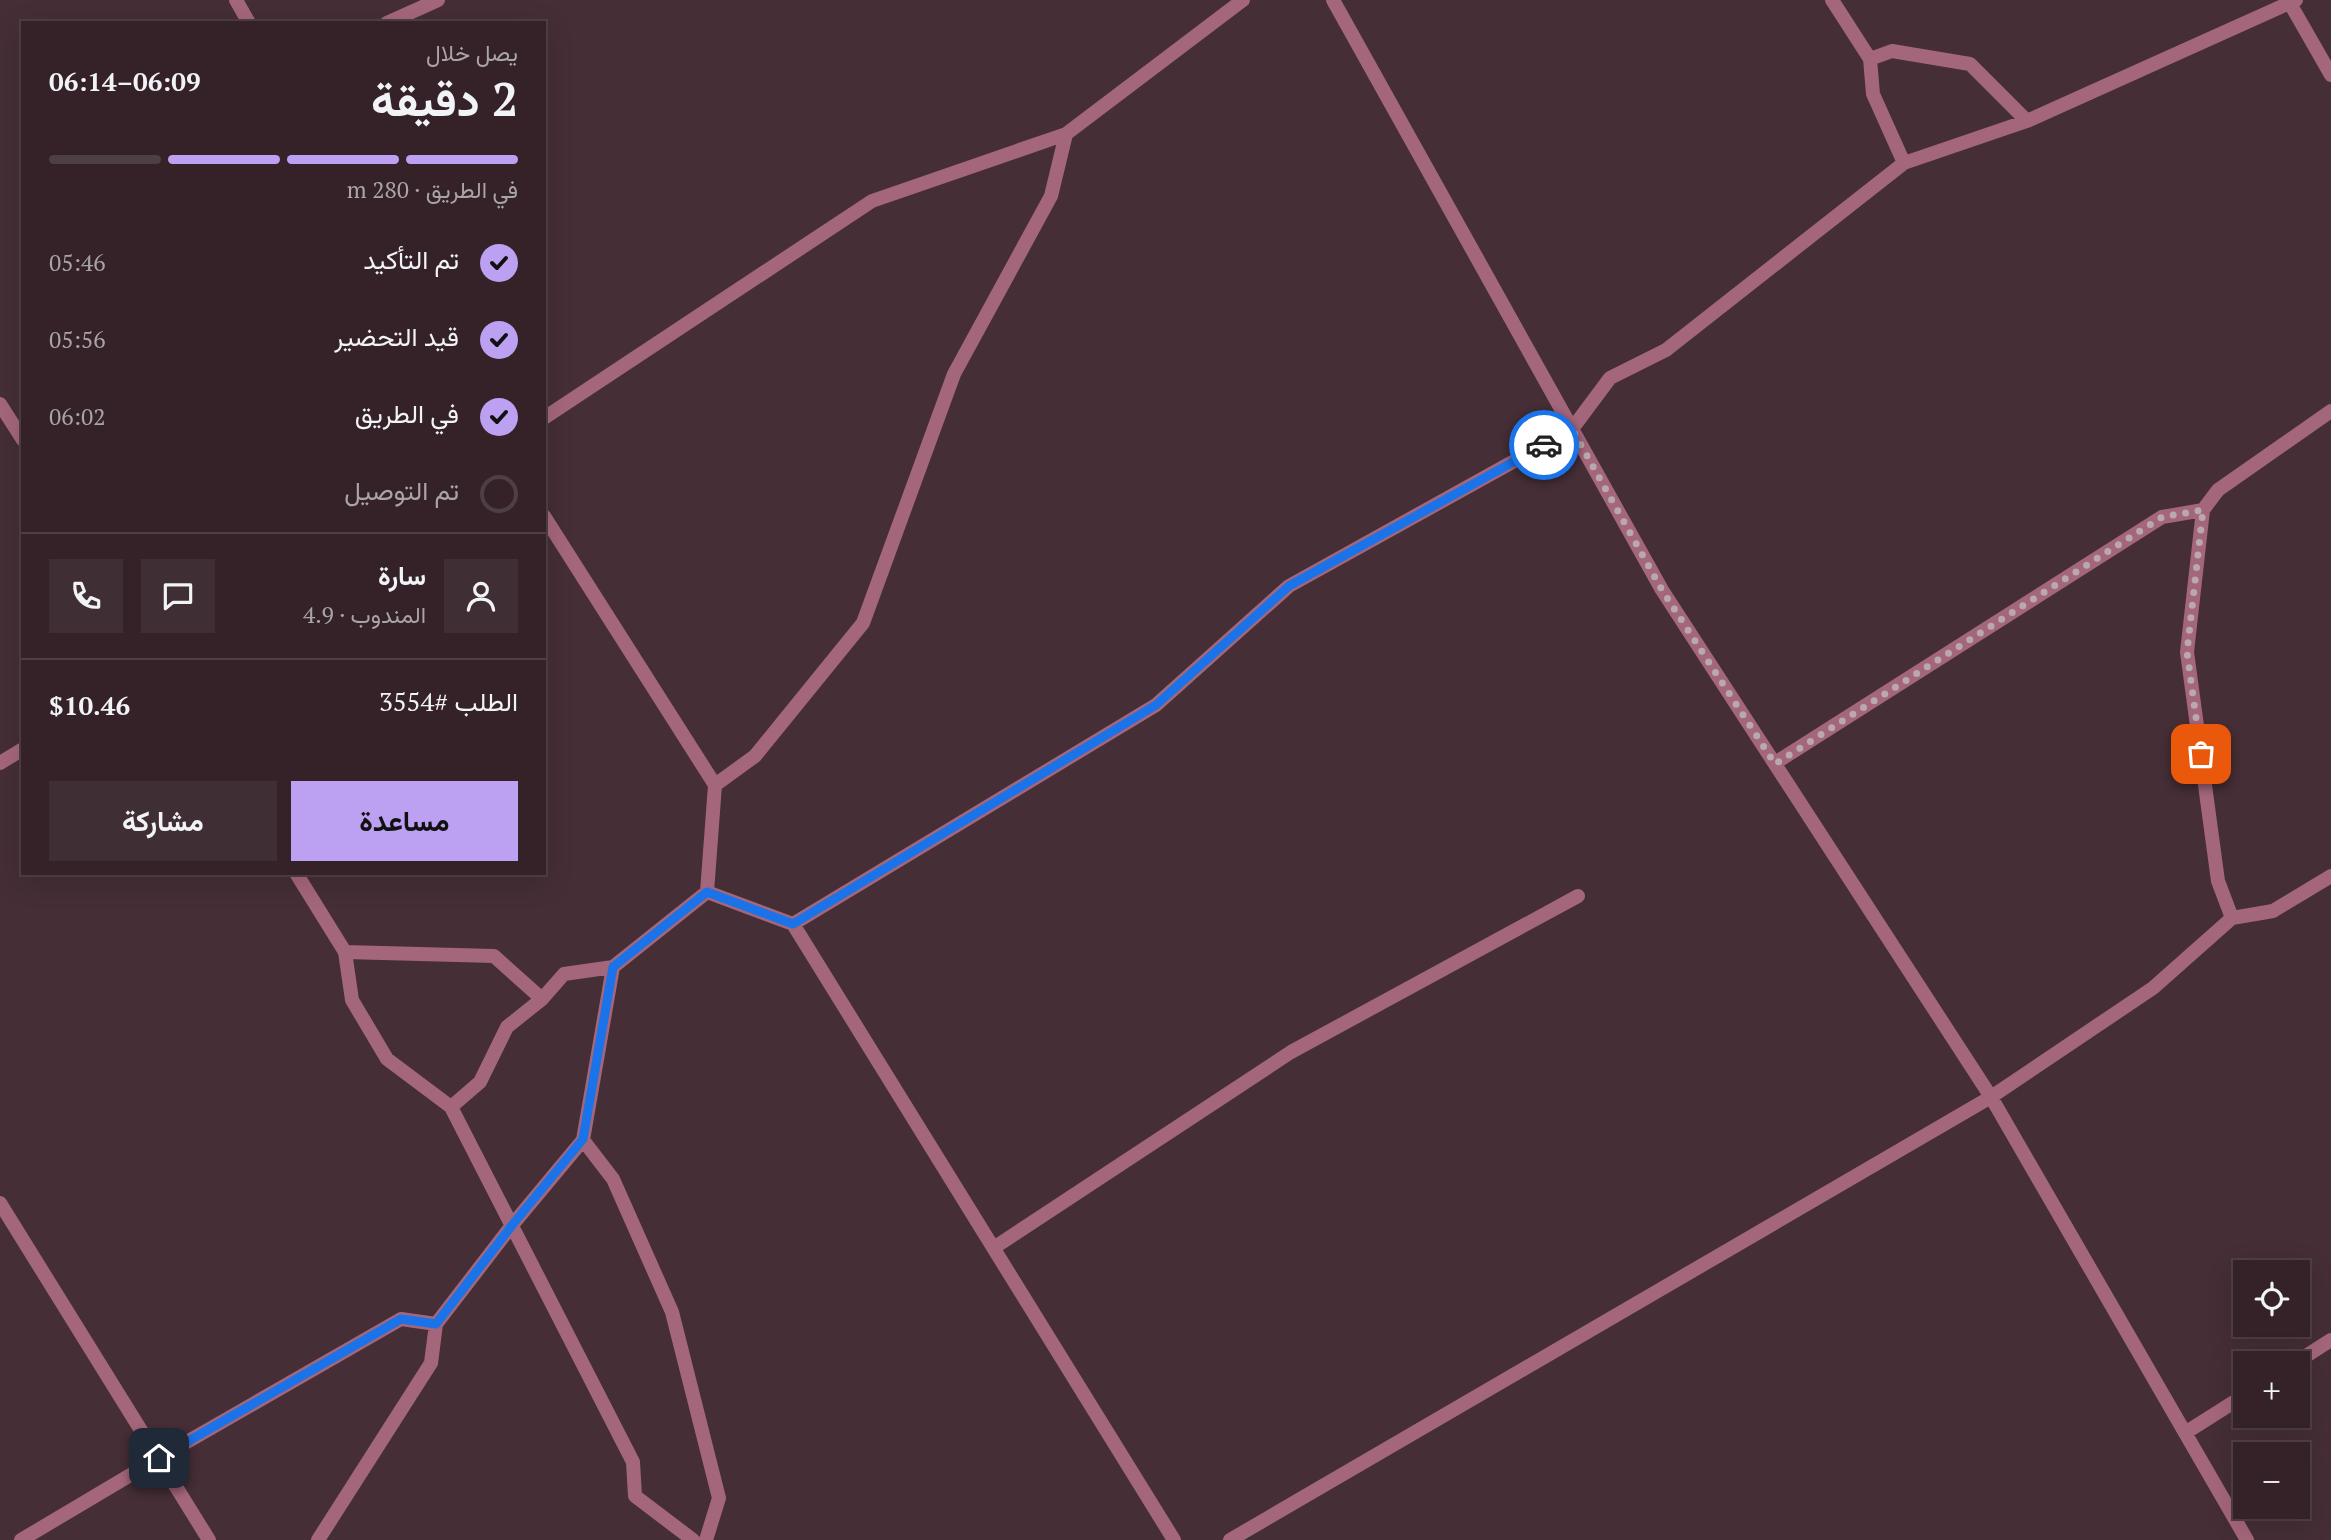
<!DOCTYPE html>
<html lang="ar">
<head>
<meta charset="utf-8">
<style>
	body { margin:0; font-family:"PT Serif",Vazirmatn,serif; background:#3f2f34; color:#f1f3f6; direction:rtl; height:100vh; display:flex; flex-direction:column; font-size:26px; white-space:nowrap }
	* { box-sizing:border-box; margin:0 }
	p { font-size:23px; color:#a9a4a8 }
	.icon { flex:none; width:38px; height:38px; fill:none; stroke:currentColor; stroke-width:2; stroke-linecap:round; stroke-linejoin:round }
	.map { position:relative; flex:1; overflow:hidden; direction:ltr }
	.panel { position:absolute; left:21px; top:21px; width:525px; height:854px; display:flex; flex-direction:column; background:#342228; border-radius:0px; box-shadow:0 7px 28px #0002,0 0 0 2px #4e3f45; direction:rtl }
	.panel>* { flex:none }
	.controls { position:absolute; left:2233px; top:1260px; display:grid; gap:14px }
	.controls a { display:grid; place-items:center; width:77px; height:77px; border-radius:0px; background:#342228; box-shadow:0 7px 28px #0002,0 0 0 2px #4e3f45; font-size:35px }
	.pin { position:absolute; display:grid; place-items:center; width:60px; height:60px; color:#fff; margin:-30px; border-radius:14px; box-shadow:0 4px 10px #0006 }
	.courier { position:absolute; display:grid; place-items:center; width:70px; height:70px; margin:-35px; border:5px solid #1a73e8; border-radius:50%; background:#fff; color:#222; box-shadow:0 2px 9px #0007 }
	.overview em { font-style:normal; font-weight:700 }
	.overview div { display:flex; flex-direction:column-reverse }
	.overview { display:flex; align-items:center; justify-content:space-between; height:119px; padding:0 28px }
	h1 { font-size:46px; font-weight:700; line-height:52px }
	.bar { display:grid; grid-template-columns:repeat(4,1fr); gap:10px 7px; align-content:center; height:84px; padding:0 28px }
	.bar i { height:9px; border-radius:5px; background:#4e3f45 }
	.bar .on { background:#bca0f2 }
	.bar p { grid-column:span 4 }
	.line { display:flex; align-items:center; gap:18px; padding:0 28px; border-top:2px solid #4e3f45 }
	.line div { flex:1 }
	.round { display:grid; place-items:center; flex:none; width:74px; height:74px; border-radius:0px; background:#3f2f34 }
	ol { padding:0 28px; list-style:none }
	li { display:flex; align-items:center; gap:21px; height:77px }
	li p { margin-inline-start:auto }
	li .icon { padding:7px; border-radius:50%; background:#bca0f2; color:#111; stroke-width:4 }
	li:last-child { color:#a9a4a8 }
	li i { width:38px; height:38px; border:4px solid #4e3f45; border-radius:50% }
	.cta { display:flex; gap:14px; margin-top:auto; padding:14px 28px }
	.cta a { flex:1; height:80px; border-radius:0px; background:#bca0f2; color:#111; font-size:28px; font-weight:700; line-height:80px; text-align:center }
	.cta a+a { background:#3f2f34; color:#f1f3f6 }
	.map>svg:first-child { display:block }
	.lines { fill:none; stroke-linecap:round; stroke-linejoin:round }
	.street { stroke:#a4667a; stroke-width:14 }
	.done { stroke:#b9a8ad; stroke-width:7; stroke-dasharray:0 12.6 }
	.route { stroke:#1a73e8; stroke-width:9 }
</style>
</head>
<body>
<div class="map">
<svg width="2331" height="1540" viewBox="0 0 2331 1540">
	<rect width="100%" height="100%" fill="#452e35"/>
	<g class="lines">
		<path class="street" d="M236,0L249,23
			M1333,0L1662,590L1991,1097L2247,1540
			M1832,0L1870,59L1873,94L1904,163
			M2288,0L2331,75
			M387,23L438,0
			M1870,59L1892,51L1970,64L2027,121
			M0,404L23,440
			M544,418L872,201L1066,134L1243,0
			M0,763L23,749
			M1775,763L2162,517L2203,510
			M715,785L755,756L863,623L954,374L1051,196L1066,134
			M296,873L345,952L352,1000L387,1059L451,1107L633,1462L635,1496L693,1540
			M707,892L793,924L1174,1540
			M2232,918L2218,881L2187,652L2203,510L2218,490L2331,411
			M793,924L1156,705L1289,586L1572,429L1610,378L1666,350L1904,163L2027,121L2296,0
			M345,952L494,956L542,999
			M451,1107L480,1082L507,1027L542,999L564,974L613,967L707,892L715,785L544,516
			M583,1140L613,1179L672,1312L719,1498L706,1540
			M0,1203L209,1540
			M995,1247L1291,1052L1578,896
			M2295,1363L2331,1340
			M2185,1433L2245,1395
			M21,1540L159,1458L401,1319L436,1324
			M318,1540L431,1363L436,1324L513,1224L583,1140L613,967
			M1230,1540L1991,1097L2153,988L2232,918L2273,911L2331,876"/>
	</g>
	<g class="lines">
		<path class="done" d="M1544,445L1572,429L1662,590L1775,764L2162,517L2203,510L2187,652L2201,754"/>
		<path class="route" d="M159,1458L401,1319L436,1324L513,1224L583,1139L613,967L707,892L793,924L1156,705L1289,586L1544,445"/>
	</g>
</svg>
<div class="controls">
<a><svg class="icon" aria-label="locate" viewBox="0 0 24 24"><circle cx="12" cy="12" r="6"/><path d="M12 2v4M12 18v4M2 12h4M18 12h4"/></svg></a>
<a>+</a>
<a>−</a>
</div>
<div class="pin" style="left:2201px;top:754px;background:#ea580c"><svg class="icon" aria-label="bag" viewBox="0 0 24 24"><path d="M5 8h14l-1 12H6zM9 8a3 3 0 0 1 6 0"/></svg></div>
<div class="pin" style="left:159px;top:1458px;background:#1f2937"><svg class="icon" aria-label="home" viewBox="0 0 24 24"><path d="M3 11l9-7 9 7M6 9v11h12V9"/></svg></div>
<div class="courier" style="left:1544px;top:445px"><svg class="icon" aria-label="car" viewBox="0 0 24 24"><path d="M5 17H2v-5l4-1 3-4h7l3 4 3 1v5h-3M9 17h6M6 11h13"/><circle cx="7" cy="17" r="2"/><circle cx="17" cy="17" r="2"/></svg></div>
<section class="panel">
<div class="overview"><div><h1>2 دقيقة</h1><p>يصل خلال</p></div><em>06:09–06:14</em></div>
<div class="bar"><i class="on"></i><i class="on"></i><i class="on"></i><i></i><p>في الطريق · 280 m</p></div>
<ol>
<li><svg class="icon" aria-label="check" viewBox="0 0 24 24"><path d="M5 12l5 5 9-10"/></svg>تم التأكيد<p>05:46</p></li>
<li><svg class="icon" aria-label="check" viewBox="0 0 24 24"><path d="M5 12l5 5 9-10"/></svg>قيد التحضير<p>05:56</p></li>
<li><svg class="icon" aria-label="check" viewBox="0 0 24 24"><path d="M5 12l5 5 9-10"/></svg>في الطريق<p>06:02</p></li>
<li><i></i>تم التوصيل</li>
</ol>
<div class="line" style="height:126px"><a class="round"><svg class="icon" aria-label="person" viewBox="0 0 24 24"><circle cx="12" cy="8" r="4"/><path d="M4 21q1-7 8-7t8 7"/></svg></a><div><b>سارة</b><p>المندوب · 4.9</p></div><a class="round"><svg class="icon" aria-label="chat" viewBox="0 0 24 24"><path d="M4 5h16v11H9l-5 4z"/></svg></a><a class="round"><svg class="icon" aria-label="phone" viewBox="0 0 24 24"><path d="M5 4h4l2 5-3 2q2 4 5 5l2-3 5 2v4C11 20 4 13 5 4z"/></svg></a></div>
<div class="line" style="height:91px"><div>الطلب #3554</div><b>$10.46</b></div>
<div class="cta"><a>مساعدة</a><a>مشاركة</a></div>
</section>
</div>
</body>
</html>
